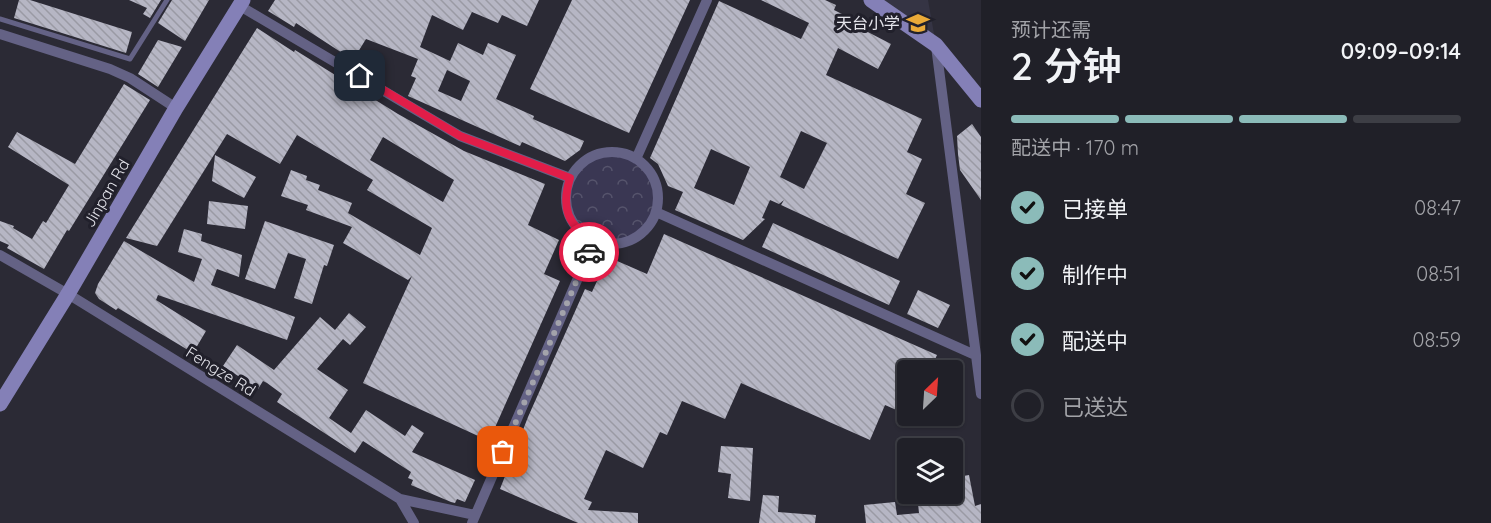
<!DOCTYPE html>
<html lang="zh">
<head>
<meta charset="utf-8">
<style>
	body { margin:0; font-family:Quicksand,"Noto Sans SC",sans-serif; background:#282830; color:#f1f3f6; height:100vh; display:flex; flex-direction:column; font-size:22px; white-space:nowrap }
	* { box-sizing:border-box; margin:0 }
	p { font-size:20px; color:#a2a3a8 }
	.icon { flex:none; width:33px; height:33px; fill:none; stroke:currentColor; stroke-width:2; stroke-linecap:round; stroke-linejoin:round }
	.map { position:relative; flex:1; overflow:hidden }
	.side { display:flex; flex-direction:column; background:#202028; width:510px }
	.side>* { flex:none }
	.needle { width:39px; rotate:25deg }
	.tools { position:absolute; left:897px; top:360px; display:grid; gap:12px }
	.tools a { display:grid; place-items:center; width:66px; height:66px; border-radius:6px; background:#202028; box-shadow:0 2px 4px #0004,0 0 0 2px #3d3e45; font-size:30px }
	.pin { position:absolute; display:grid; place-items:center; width:51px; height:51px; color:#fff; margin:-26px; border-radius:12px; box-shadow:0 3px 9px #0006 }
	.courier { position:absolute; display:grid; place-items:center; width:60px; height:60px; margin:-30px; border:4px solid #e11d48; border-radius:50%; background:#fff; color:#222; box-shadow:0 2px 8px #0007 }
	.headline em { font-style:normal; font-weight:600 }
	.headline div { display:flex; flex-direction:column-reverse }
	.headline { display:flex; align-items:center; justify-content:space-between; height:102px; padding:0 30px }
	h1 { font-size:39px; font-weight:600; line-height:45px }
	.bar { display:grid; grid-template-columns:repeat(4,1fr); gap:9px 6px; align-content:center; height:72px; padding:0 30px }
	.bar i { height:8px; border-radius:4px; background:#3d3e45 }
	.bar .on { background:#8bbbb9 }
	.bar p { grid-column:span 4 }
	ol { padding:0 30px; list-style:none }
	li { display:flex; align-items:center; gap:18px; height:66px }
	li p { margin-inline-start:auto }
	li .icon { padding:6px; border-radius:50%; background:#8bbbb9; color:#111; stroke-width:4 }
	li:last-child { color:#a2a3a8 }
	li i { width:33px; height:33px; border:3px solid #3d3e45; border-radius:50% }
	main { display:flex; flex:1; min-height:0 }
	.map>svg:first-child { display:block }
	.built { fill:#353444 }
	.park { fill:url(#park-crowns) }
	.building { fill:url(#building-back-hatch); fill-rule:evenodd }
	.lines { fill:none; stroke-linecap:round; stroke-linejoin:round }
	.service { stroke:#646285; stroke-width:5 }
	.minor { stroke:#646285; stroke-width:10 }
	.secondary { stroke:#8480b7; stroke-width:15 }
	.done { stroke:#a3a3ab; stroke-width:6; stroke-dasharray:0 10.8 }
	.route { stroke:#e11d48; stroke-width:8 }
	.labels { text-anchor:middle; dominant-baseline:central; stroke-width:6; stroke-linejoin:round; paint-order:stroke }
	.poi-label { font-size:16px; fill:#e4e4eb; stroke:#21202b; text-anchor:end }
	.street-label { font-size:16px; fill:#e4e4eb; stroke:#21202b }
</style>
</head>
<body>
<main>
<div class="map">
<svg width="981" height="523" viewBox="0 0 981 523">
	<defs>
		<pattern id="park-crowns" width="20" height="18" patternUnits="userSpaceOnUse" patternTransform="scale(1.5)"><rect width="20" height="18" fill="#3a3753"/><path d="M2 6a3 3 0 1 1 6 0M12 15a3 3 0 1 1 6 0" fill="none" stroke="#56546c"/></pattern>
		<pattern id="building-back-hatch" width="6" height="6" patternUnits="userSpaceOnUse" patternTransform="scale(1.5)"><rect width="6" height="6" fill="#b6b6c4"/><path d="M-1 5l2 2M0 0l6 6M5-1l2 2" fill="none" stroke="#9a9aa4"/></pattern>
	</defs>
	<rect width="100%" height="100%" fill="#2b2a35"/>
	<path class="built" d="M871,0H928L936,45Z"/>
	<path class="park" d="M566 198a46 46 0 1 1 92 0a46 46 0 1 1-92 0Z"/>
	<path class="building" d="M19,0H30L132,32L126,53L14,18Z
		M129,0H161L150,18L143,14L147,8Z
		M172,0H209L185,41L158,23Z
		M275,0H539L527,26L502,15L498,23L472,12L463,30L432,15L420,47L450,61L458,43L483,55L488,43L516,55L496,99L534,116L533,119L584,141L580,150L565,161L522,142L520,146L408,96L416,78L411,76L418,59L366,39L353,60L296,23L294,27L268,11ZM447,70L470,81L461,101L438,91Z
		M572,0H690L629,133L530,89Z
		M761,0H825L836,5L834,10L866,26L864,30L891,44L878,69L838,48L826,75L922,119L907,152L922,159L906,194L925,203L898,259L781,205L784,200L779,204L770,200L762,218L765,219L743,240L675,210L683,192L668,186L658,164L650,158L719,1L801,39L809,23ZM801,131L827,143L804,189L780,177ZM711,149L750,167L734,205L694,188Z
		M257,28L294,52L295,50L398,114L464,151L545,184L528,225L559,240L544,274L560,281L489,441L363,383L412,276L408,280L343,243L352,227L306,210L308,205L281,196L291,170L307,176L306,180L320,185L318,190L352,203L348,213L420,255L432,228L367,190L373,180L297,135L280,164L227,134L157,246L126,238ZM383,137L454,180L443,202L370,160Z
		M158,40L182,47L158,87L138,74Z
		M124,84L150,100L69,231L67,230L44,269L7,248L9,245L0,241V221L14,226L13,228L32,239L43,221L46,223L69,185L8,147L17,132L75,164Z
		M972,124L981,137V200L960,170L958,154L957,136Z
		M215,155L256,177L244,198L212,181Z
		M209,201L248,206L245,229L207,224Z
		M265,221L334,245L327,266L324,265L312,304L294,298L306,259L288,253L275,289L245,279Z
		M773,223L900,281L889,305L762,247Z
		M184,229L202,234L201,241L242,255L239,277L217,269L211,285L295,317L287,340L158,295L156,300L206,331L193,353L118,308L116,310L99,299L95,293L98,284L124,241L194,282L202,259L178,252Z
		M664,234L937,355L930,370H908V415L885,405L870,440L741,383L725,419L682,401L667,435L660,432L643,468L606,450L584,499L592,502L588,510L638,513V523H578L500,489L528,417L585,289L592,292L608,257L647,274Z
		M918,290L950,305L938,328L907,314Z
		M349,313L366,327L350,345L343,339L317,369L348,390L329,418L351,433L366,410L405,436L412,425L424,433L412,452L475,480L465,502L457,499L455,503L451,502L411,485L413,480L408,478L411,472L363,441L355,453L277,402L282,394L267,383L263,381L258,389L223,366L237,345L274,370L320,317L335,330Z
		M721,446L753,448L750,501L728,498L731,474L718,472Z
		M908,462V487H898L897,463Z
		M969,475L975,506L981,504V523H866L864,505L895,502L897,515L919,513L917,494H952V478Z
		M763,495L779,496L778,512L816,515L815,523H759Z"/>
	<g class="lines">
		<path class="service" d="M0,19L130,59L167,0"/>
		<path class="minor" d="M240,6L460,136L570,178
			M0,34L110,69L130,78L176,108
			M936,46L981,394
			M566 198a46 46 0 1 1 92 0a46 46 0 1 1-92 0Z
			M636,159L707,0
			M656,212L975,355
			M0,255L68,294L400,499L414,523
			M400,499L475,515
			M472,523L594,241"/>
		<path class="secondary" d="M871,0L936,45L981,100
			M0,404L68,294L176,108L243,0"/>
	</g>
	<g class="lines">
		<path class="done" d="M503,452L589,252"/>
		<path class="route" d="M360,76L460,136L570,178C561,208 567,225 594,241L589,252"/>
	</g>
	<defs>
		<g id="school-bare" transform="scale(1.8)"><path d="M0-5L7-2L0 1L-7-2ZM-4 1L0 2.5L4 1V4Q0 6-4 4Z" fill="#eaaa38" stroke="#21202b" stroke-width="2.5" paint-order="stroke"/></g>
	</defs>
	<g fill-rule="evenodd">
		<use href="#school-bare" x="918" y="23"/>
	</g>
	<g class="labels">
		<g class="poi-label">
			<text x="900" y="23">天台小学</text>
		</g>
		<g class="street-label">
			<text transform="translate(106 193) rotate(-60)">Jinpan Rd</text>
			<text transform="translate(221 371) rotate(32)">Fengze Rd</text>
		</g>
	</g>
</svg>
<div class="tools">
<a><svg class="needle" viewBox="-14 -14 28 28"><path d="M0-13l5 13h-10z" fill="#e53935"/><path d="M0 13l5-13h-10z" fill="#a2a3a8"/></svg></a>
<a><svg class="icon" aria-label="layers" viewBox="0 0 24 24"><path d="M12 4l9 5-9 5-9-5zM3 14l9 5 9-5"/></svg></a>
</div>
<div class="pin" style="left:503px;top:452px;background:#ea580c"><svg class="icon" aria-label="bag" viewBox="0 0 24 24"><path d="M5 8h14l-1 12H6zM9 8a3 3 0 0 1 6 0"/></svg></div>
<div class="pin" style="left:360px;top:76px;background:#1f2937"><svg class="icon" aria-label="home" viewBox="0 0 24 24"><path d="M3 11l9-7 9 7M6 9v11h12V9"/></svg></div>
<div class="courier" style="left:589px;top:252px"><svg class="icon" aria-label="car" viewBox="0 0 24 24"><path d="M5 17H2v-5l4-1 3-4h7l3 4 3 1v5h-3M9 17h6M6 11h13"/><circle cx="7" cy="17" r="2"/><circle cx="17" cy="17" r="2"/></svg></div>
</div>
<section class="side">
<div class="headline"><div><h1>2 分钟</h1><p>预计还需</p></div><em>09:09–09:14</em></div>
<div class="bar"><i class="on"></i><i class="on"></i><i class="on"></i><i></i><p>配送中 · 170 m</p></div>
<ol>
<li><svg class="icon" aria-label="check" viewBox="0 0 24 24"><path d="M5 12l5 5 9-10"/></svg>已接单<p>08:47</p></li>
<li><svg class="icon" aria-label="check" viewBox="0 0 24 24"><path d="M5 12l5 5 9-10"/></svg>制作中<p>08:51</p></li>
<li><svg class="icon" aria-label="check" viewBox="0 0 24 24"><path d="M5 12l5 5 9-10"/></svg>配送中<p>08:59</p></li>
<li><i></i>已送达</li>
</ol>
</section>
</main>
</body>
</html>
